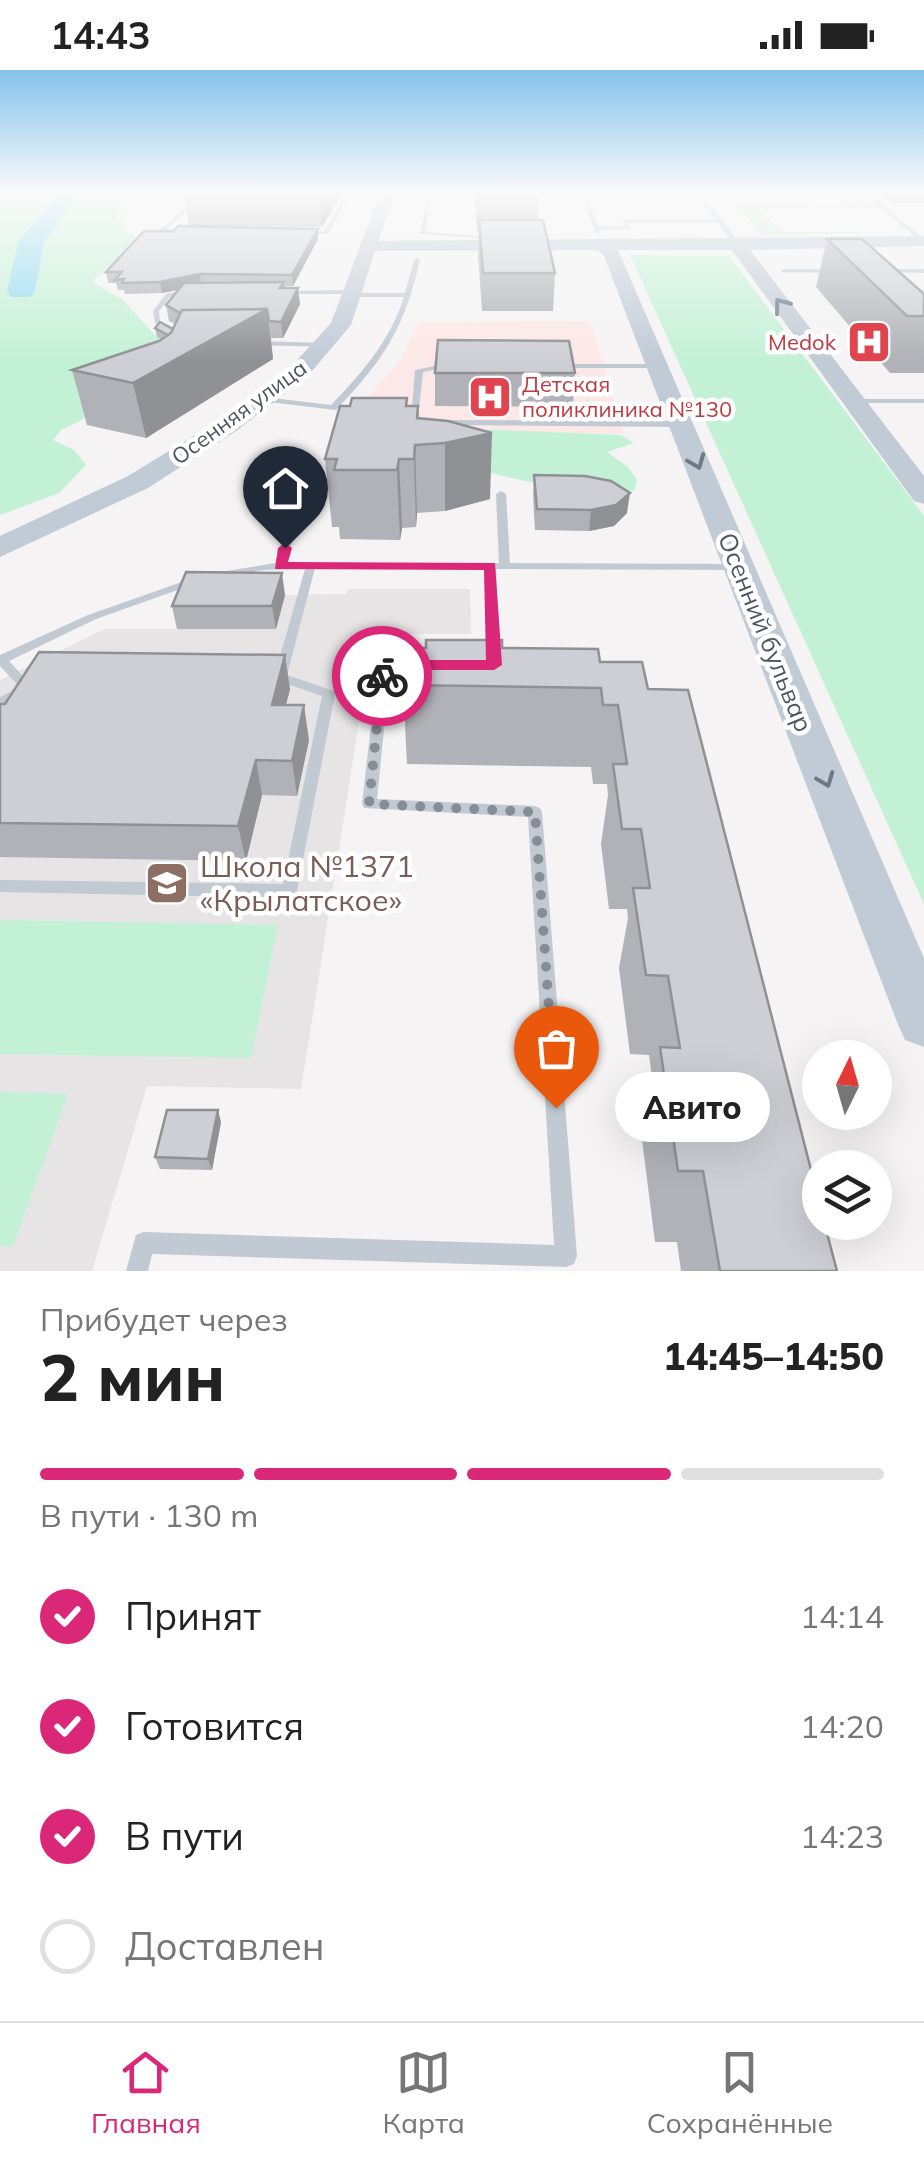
<!DOCTYPE html>
<html lang="ru">
<head>
<meta charset="utf-8">
<style>
	body { margin:0; font-family:Mulish,sans-serif; background:#f2f2f2; color:#222; height:100vh; display:flex; flex-direction:column; font-size:38px; white-space:nowrap }
	* { box-sizing:border-box; margin:0 }
	p { font-size:32px; color:#767676 }
	.icon { flex:none; width:55px; height:55px; fill:none; stroke:currentColor; stroke-width:2; stroke-linecap:round; stroke-linejoin:round }
	.map { position:relative; height:1201px; overflow:hidden }
	.sheet { display:flex; flex-direction:column; background:#fff; flex:1 }
	.sheet>* { flex:none }
	.needle { width:65px; rotate:5deg }
	.buttons { position:absolute; left:802px; top:970px; display:grid; gap:20px }
	.buttons a { display:grid; place-items:center; width:90px; height:90px; border-radius:50%; background:#fff; box-shadow:0 10px 40px #0002; font-size:50px }
	.pin { position:absolute; display:grid; place-items:center; width:85px; height:85px; color:#fff; margin:-102px -42px; border-radius:50% 50% 50% 0; rotate:-45deg; box-shadow:0 0 10px #0007 }
	.pin .icon { rotate:45deg }
	.courier { position:absolute; display:grid; place-items:center; width:100px; height:100px; margin:-50px; border:8px solid #db2777; border-radius:50%; background:#fff; color:#222; box-shadow:0 2px 12px #0007 }
	.bubble { position:absolute; height:70px; border-radius:35px; background:#fff; box-shadow:0 10px 40px #0002; font-size:32px; font-weight:800; line-height:70px; text-align:center }
	.headline em { font-style:normal; font-weight:800 }
	.headline div { display:flex; flex-direction:column-reverse }
	.headline { display:flex; align-items:center; justify-content:space-between; height:170px; padding:0 40px }
	h1 { font-size:65px; font-weight:800; line-height:75px }
	.bar { display:grid; grid-template-columns:repeat(4,1fr); gap:15px 10px; align-content:center; height:120px; padding:0 40px }
	.bar i { height:12px; border-radius:8px; background:#e0e0e0 }
	.bar .current { background:#db2777 }
	.bar p { grid-column:span 4 }
	ol { padding:0 40px; list-style:none }
	li { display:flex; align-items:center; gap:30px; height:110px }
	li p { margin-inline-start:auto }
	li .icon { padding:10px; border-radius:50%; background:#db2777; color:#fff; stroke-width:4 }
	li:last-child { color:#767676 }
	li i { width:55px; height:55px; border:5px solid #e0e0e0; border-radius:50% }
	.status { display:flex; justify-content:space-between; align-items:center; height:70px; padding:0 50px; background:#fff; direction:ltr }
	.status svg { height:28px; fill:currentColor }
	.menu { display:flex; justify-content:space-around; align-items:center; height:140px; border-top:2px solid #e0e0e0; background:#fff; font-size:28px; color:#767676 }
	.menu a { display:grid; justify-items:center; gap:5px }
	.menu .current { color:#db2777 }
	.map>svg:first-child { display:block }
	.education { fill:#e6e4e5 }
	.medical { fill:#fce8e6 }
	.green { fill:#c3f1d5 }
	.lines { fill:none; stroke-linecap:round; stroke-linejoin:round }
	.river { fill:#90daee; fill-rule:evenodd }
	.lane { fill:#c1cad2; fill-rule:evenodd }
	.secondary { fill:#c1cbd6; fill-rule:evenodd }
	.wall { fill:#b0b2b7 }
	.shaded-wall { fill:#909195 }
	.building { fill:#cdcfd5; stroke:#909195; stroke-width:2.5 }
	.oneway { stroke:#6e7984 }
	.route { fill:#db2777 }
	.done { stroke:#868d94; stroke-width:10; stroke-dasharray:0 18 }
	.labels { text-anchor:middle; dominant-baseline:central; stroke-width:9; stroke-linejoin:round; paint-order:stroke }
	.far-health-label { font-size:22px; fill:#be3a42; stroke:#fff; text-anchor:end }
	.far-street-label { font-size:22px; fill:#4a5661; stroke:#fff }
	.street-label { font-size:25px; fill:#4a5661; stroke:#fff }
	.near-education-label { font-size:30px; fill:#785e54; stroke:#fff; text-anchor:start }
</style>
</head>
<body>
<div class="status"><b>14:43</b><svg viewBox="0 0 49 12"><path d="M0 12V9h3v3zM5 12V6h3v6zM10 12V3h3v9zM15 12V0h3v12zM26 1h20v11H26zM47 4h2v5h-2z"/></svg></div>
<div class="map">
<svg width="924" height="1201" viewBox="0 0 924 1201">
	<rect width="100%" height="100%" fill="#f5f3f3"/>
	<path class="education" d="M348,519H470L471,564H373L301,1019L147,1016L92,1201H0V610L105,559H275L285,525L346,524Z"/>
	<path class="medical" d="M590,251L624,364L341,357L401,290L418,252Z"/>
	<path class="green" d="M0,123H149L121,140L114,151L127,154L123,159L133,163L137,171L92,212L122,229L155,265L170,269L89,346L61,360L53,370L74,380L86,395L59,423L0,445Z
		M736,134L870,137L874,139L758,137L781,162H903L762,165Z
		M630,185L729,186L924,446V834Z
		M476,359L621,365L634,373L607,382L628,397L637,410L634,421C583,425 529,413 480,400Z
		M0,850L278,855L251,988L0,984Z
		M0,1022L68,1024L13,1176H0Z"/>
	<g class="lines">
		<path class="river" d="M58,123H80L44,173L35,221L31,227H11L7,221L18,173Z"/>
		<path class="lane" d="M202,123H206L167,159L177,160V162H160V160Z
			M347,123H351L328,164L303,163L305,160L324,161Z
			M428,123H432L425,162L495,167L492,169L420,164Z
			M581,123H585L598,156H625L622,151L625,149H715L696,123H700L723,150L740,175L735,176L718,153H628L631,159L599,160V163H595Z
			M830,123H834L846,132L877,135L864,123H868L924,169V172H921L881,138L843,134Z
			M417,188L420,190C404,259 385,288 336,340L261,331V327H264L331,335C362,303 390,271 404,227H352L350,224H285L283,221L353,220L355,223H405L414,190Z
			M783,199H837L840,201L837,203L781,202Z
			M882,199H924V203L880,202Z
			M190,220L192,223L170,227L159,241L160,251L174,259V261H170L155,253L153,241L166,224Z
			M259,271L327,273L331,275L327,277L256,275L255,273Z
			M449,293H452V297L423,302L418,348L411,350L415,300Z
			M556,294H658L662,296L658,298H559L555,296Z
			M849,329H924V333H849Z
			M443,350L681,351L685,354L681,357L440,355V351Z
			M305,408L310,411L286,493H499L496,424L501,421L506,424L510,493L739,494L744,497L739,500L496,499L500,586L494,590L488,586L485,499L315,498L287,605L334,621L335,624L296,826L290,828L0,822V810L283,814L322,626L276,610L274,607L305,499L263,500L221,508L216,505L221,502L275,493L300,411Z
			M196,507L202,510L200,512L96,549L9,591L34,618L30,623L0,636V627L20,617L0,596V585L88,545Z
			M384,591H418L424,595L418,599H390L377,729L535,736L540,738L542,742L577,1186L574,1194L566,1197L152,1184L148,1201H126L136,1165L144,1162L554,1175L528,747L364,738L362,734L378,595Z"/>
		<path class="secondary" d="M380,123H394L379,171L924,166V176L750,180L924,406V434L914,431L732,180H618L924,888V977L905,970L897,952L604,186L597,180L375,181L351,255L306,308L236,361L148,418L0,487V466L128,406L218,351L290,298L331,253Z"/>
	</g>
	<path class="wall" d="M183,122H343L322,157L189,156Z
		M474,122H539L538,150L555,203L553,241H482L478,184L479,161H477Z
		M744,122H829L827,124Z
		M839,122H863L861,124H842Z
		M874,122H924V133H893Z
		M318,159V169L293,216H285V218L300,234L283,268H271L273,289L146,368L87,355L72,300L159,271L162,269L157,267L155,258L173,259L175,254L169,251L166,235L179,220L162,223L125,224L124,220H118L116,213H108L106,202Z
		M827,169L924,224V303H890L816,217Z
		M435,303H575L573,337L435,336Z
		M407,328V336H418L419,348L448,351L490,429L445,441L417,443L416,457L402,458L400,470L340,469L339,457H332L325,389L350,336Z
		M534,405L627,443L614,456L589,461L535,460L533,425Z
		M285,525L276,559H177L172,536Z
		M502,578L600,592L837,1201H681L677,1172H655L640,1054L652,1007L649,985L630,984L619,898L628,848L627,839H609L601,774L608,725L607,714H593L591,697L407,694L403,615Z
		M290,619L286,635L309,670L297,726L262,725L246,791L0,787V634Z
		M221,1052L212,1100L160,1099L155,1087Z"/>
	<path class="shaded-wall" d="M319,122H343L322,157Z
		M318,159V169L293,216L292,205Z
		M200,204L201,215L162,223L160,212Z
		M298,218L300,234L283,268L281,252Z
		M267,239L273,289L146,368L133,313Z
		M492,363L490,429L445,441V373Z
		M415,375L417,443L416,457L414,389Z
		M399,389L402,458L400,470L397,400Z
		M630,423L627,443L614,456L589,461L591,440Z
		M282,503L285,525L276,559L272,536Z
		M285,585L290,619L277,669L272,635Z
		M304,635L309,670L297,726L292,691Z
		M256,690L262,725L246,791L238,756Z
		M218,1040L221,1052L212,1100L208,1089Z"/>
	<path class="building" d="M479,150H543L555,203H483Z
		M178,156L318,159L292,205L200,204L160,212L122,213L124,209L115,210L122,202H106L144,161H174Z
		M827,169H862L924,224V246H907Z
		M284,212L280,218H298L281,252L269,251L267,239L182,240L180,243L166,235L184,213Z
		M267,239L133,313L72,300L159,271L171,263L182,240Z
		M160,252L173,259L171,263L168,265L155,258Z
		M438,270L569,271L575,303H435Z
		M352,328H407L406,336H418L417,348L448,351L492,363L445,373L415,375L414,389H399L397,400H334L337,389H325L340,336H350Z
		M534,405L585,406L611,411L630,423L616,435L591,440L537,439Z
		M186,502L282,503L272,536H172Z
		M426,570H502V578L598,579L600,592H642L648,619L688,620L820,1135V1152H824L837,1201H720L703,1101H678L660,977L680,978L668,906L646,905L633,818H650L641,759H622L613,694H627L618,635H603L601,618L403,615L407,578H426Z
		M39,582L285,585L272,635H304L292,691L256,690L238,756L0,753V634H5Z
		M167,1040H218L208,1089L155,1087Z"/>
	<defs><path id="oneway-chevron" d="M-2-3.5L2.5 0L-2 3.5" fill="none" stroke-width="1.6" stroke-linecap="round" stroke-linejoin="round" transform="scale(2.5)"/></defs>
	<g class="oneway">
		<use href="#oneway-chevron" transform="translate(781 235) rotate(-127)"/>
		<use href="#oneway-chevron" transform="translate(697 392) rotate(68)"/>
		<use href="#oneway-chevron" transform="translate(826 710) rotate(68)"/>
	</g>
	<linearGradient id="sky" x2="0" y2="1"><stop stop-color="#85c3ea"/><stop offset="0.42" stop-color="#fafafa"/><stop offset="1" stop-color="#fafafa" stop-opacity="0"/></linearGradient>
	<rect width="924" height="291" fill="url(#sky)"/>
	<path class="route" d="M285,473L292,478L288,492L495,493L502,595L494,600H391L388,609H377L375,595L384,590H486L484,500L275,499L278,478Z"/>
	<g class="lines">
		<path class="done" d="M382,606L369,734L535,742L556,1038"/>
	</g>
	<defs>
		<g id="hospital-square" transform="scale(2.25)"><rect x="-9" y="-9" width="18" height="18" rx="4" fill="#e0444e" stroke="#fff"/><path d="M-5-5h3v3.5h4V-5h3V5h-3V1.5h-4V5h-3Z" fill="#fff"/></g>
		<g id="school-square" transform="scale(2.25)"><rect x="-9" y="-9" width="18" height="18" rx="4" fill="#8d6e63" stroke="#fff"/><path d="M0-5L7-2L0 1L-7-2ZM-4 1L0 2.5L4 1V4Q0 6-4 4Z" fill="#fff"/></g>
	</defs>
	<g fill-rule="evenodd">
		<use href="#hospital-square" x="869" y="272"/>
		<use href="#hospital-square" x="490" y="327"/>
		<use href="#school-square" x="167" y="813"/>
	</g>
	<g class="labels">
		<g class="far-health-label">
			<text x="836" y="272">Medok</text>
			<text x="522" y="314" text-anchor="start">Детская<tspan x="522" dy="25">поликлиника №130</tspan></text>
		</g>
		<g class="far-street-label">
			<text transform="translate(239 342) rotate(-36)">Осенняя улица</text>
		</g>
		<g class="street-label">
			<text transform="translate(766 562) rotate(68)">Осенний бульвар</text>
		</g>
		<g class="near-education-label">
			<text x="200" y="796">Школа №1371<tspan x="200" dy="34">«Крылатское»</tspan></text>
		</g>
	</g>
</svg>
<div class="buttons">
<a><svg class="needle" viewBox="-14 -14 28 28"><path d="M0-13l5 13h-10z" fill="#e53935"/><path d="M0 13l5-13h-10z" fill="#767676"/></svg></a>
<a><svg class="icon" aria-label="layers" viewBox="0 0 24 24"><path d="M12 4l9 5-9 5-9-5zM3 14l9 5 9-5"/></svg></a>
</div>
<div class="pin" style="left:556px;top:1038px;background:#ea580c"><svg class="icon" aria-label="bag" viewBox="0 0 24 24"><path d="M5 8h14l-1 12H6zM9 8a3 3 0 0 1 6 0"/></svg></div>
<div class="pin" style="left:285px;top:478px;background:#1f2937"><svg class="icon" aria-label="home" viewBox="0 0 24 24"><path d="M3 11l9-7 9 7M6 9v11h12V9"/></svg></div>
<div class="courier" style="left:382px;top:606px"><svg class="icon" aria-label="bike" viewBox="0 0 24 24"><circle cx="6" cy="16" r="4"/><circle cx="18" cy="16" r="4"/><path d="M6 16l4-8h5l3 8M10 8l3 8H6M13 5h3"/></svg></div>
<div class="bubble" style="left:615px;top:1002px;width:155px">Авито</div>
</div>
<section class="sheet">
<div class="headline"><div><h1>2 мин</h1><p>Прибудет через</p></div><em>14:45–14:50</em></div>
<div class="bar"><i class="current"></i><i class="current"></i><i class="current"></i><i></i><p>В пути · 130 m</p></div>
<ol>
<li><svg class="icon" aria-label="check" viewBox="0 0 24 24"><path d="M5 12l5 5 9-10"/></svg>Принят<p>14:14</p></li>
<li><svg class="icon" aria-label="check" viewBox="0 0 24 24"><path d="M5 12l5 5 9-10"/></svg>Готовится<p>14:20</p></li>
<li><svg class="icon" aria-label="check" viewBox="0 0 24 24"><path d="M5 12l5 5 9-10"/></svg>В пути<p>14:23</p></li>
<li><i></i>Доставлен</li>
</ol>
</section>
<nav class="menu">
<a class="current"><svg class="icon" aria-label="home" viewBox="0 0 24 24"><path d="M3 11l9-7 9 7M6 9v11h12V9"/></svg>Главная</a>
<a><svg class="icon" aria-label="map" viewBox="0 0 24 24"><path d="M3 6l6-2 6 2 6-2v14l-6 2-6-2-6 2zM9 4v14M15 6v14"/></svg>Карта</a>
<a><svg class="icon" aria-label="saved" viewBox="0 0 24 24"><path d="M7 4h10v16l-5-4-5 4z"/></svg>Сохранённые</a>
</nav>
</body>
</html>
